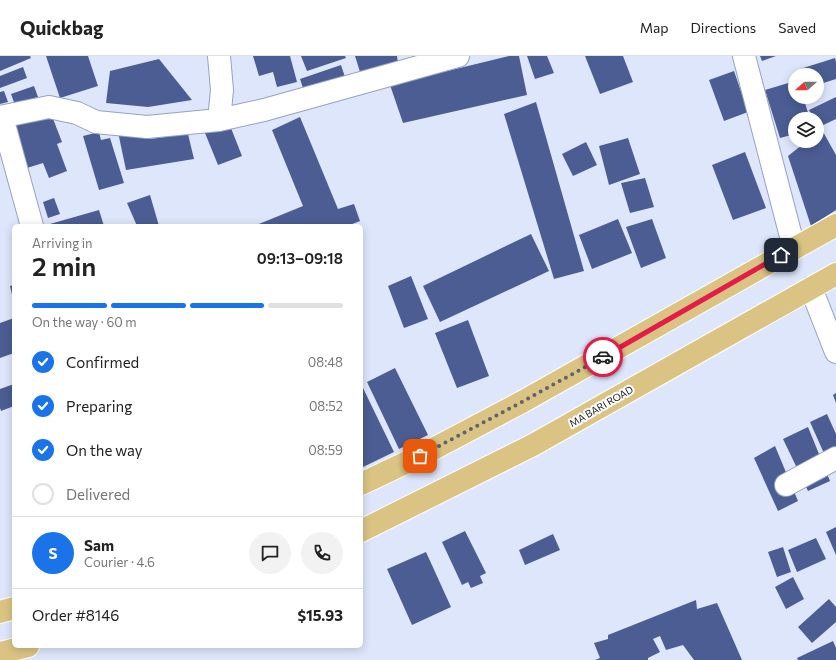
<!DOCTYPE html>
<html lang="en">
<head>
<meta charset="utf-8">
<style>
	body { margin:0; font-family:Commissioner,sans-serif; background:#f2f2f2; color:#222; height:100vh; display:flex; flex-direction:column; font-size:15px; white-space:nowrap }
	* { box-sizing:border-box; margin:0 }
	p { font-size:13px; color:#767676 }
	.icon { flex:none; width:22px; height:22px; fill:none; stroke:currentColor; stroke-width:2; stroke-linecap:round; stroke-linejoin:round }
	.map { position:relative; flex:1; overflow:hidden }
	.panel { position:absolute; left:12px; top:168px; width:351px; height:424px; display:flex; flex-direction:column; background:#fff; border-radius:6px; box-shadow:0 2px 10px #0003 }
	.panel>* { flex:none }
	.needle { width:26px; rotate:249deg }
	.controls { position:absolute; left:788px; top:12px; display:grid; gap:8px }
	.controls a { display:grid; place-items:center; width:36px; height:36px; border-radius:50%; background:#fff; box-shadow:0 2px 10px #0003; font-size:20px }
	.pin { position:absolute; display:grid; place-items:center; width:34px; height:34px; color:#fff; margin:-17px; border-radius:8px; box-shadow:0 2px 6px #0006 }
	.courier { position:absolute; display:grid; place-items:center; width:40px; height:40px; margin:-20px; border:3px solid #e11d48; border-radius:50%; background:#fff; color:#222; box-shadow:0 1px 5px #0007 }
	.head em { font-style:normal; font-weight:600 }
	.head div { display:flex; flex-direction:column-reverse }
	.head { display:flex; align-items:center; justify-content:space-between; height:68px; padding:0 20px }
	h1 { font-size:26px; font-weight:600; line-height:30px }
	.bar { display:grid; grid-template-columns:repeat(4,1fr); gap:6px 4px; align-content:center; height:48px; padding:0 20px }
	.bar i { height:5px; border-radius:3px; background:#e0e0e0 }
	.bar .on { background:#1a73e8 }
	.bar p { grid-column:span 4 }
	.line { display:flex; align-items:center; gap:10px; padding:0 20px; border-top:1px solid #e0e0e0 }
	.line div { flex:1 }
	.round { display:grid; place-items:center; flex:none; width:42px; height:42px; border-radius:21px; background:#f2f2f2 }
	ol { padding:0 20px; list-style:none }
	li { display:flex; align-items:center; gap:12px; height:44px }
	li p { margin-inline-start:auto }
	li .icon { padding:4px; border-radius:50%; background:#1a73e8; color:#fff; stroke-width:4 }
	li:last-child { color:#767676 }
	li i { width:22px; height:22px; border:2px solid #e0e0e0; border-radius:50% }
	header { display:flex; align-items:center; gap:24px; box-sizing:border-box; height:56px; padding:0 20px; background:#fff; border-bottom:1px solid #e0e0e0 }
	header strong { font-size:19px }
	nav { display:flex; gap:22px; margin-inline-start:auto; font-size:14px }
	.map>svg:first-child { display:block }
	.building { fill:#4b5d93 }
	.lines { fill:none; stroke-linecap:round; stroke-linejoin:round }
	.minor-casing { stroke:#96a2c3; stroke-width:24 }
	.major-casing { stroke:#fff; stroke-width:24 }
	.minor { stroke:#fff; stroke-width:22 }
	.major { stroke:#dbc483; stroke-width:22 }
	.done { stroke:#5d6372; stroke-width:4; stroke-dasharray:0 7.2 }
	.route { stroke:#e11d48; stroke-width:5 }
	.labels { text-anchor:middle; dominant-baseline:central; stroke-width:4; stroke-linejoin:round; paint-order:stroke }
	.street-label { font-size:10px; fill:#181d29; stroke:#fff }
</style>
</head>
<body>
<header>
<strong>Quickbag</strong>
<nav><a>Map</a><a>Directions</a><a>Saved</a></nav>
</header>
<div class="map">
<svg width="836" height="604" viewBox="0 0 836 604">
	<rect width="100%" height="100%" fill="#dde6fb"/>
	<path class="building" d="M0,0H30L31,2L0,15Z
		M46,0H88L98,30L60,42Z
		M253,0H290L297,26L277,31L273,16L259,20Z
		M301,0H345L346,2L307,15Z
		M355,0H397L398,7L361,19Z
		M509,0H519L527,39L403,67L390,29Z
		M527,0H547L554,17L535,23Z
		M585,0H623L633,26L600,38Z
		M760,0H776L762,5Z
		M835,2L836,6V23L817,29V19H802L800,13Z
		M159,3L192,44L148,51L106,47L110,15Z
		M341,9L345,21L304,35L300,23Z
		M23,11L27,22L0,32V20Z
		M734,15L748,56L724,65L709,24Z
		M795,25V41H803L810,63H795V78L780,82L765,34Z
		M34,30L38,41L15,49L11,38Z
		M4,35L8,46L0,48V36Z
		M836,41V63L817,72V63H813L809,54Z
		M536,46L584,215L554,223L504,58Z
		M50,55L62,86L57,88L67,115L49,122L43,107L27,112L11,69Z
		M300,61L338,153L354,148L360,165L347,170H254L303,150L272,74Z
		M229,67L242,100L218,109L205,77Z
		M822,74L836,99V154L811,170L788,100L807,85H817V78Z
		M99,76L101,84L110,82L124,127L99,134L83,80Z
		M118,76L129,77L150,83L188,78L194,103L126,114Z
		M628,82L640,118L609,129L599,90Z
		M586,86L597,109L573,120L562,98Z
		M745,96L766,152L733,164L712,109Z
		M645,122L654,151L630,157L621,127Z
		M150,139L159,170H137L127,147Z
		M54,142L60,158L48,162L43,146Z
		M99,154L104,170H51L50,168Z
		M618,163L632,197L592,213L579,179Z
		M652,163L666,202L641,212L626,171Z
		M531,178L549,215L440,266L423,230Z
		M411,220L428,263L404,272L388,230Z
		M14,229V243H13L10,230Z
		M14,262V297L0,302V267Z
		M468,264L489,320L457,332L435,277Z
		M395,312L428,379L399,393L367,326Z
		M14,328V350L1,355L0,352V333Z
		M361,332H363L394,396L363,411L361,406Z
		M836,337V347L833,339Z
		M827,358L836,378V411L831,413L810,366Z
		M808,371L830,425L808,435L783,383Z
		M775,390L798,445L778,455L754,402Z
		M836,471V499L826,476Z
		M465,475L486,517L480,520L483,527L471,532L468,526L462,529L442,486Z
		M553,478L560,494L525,509L519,494Z
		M816,482L826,503L797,516L788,494Z
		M783,491L791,516L777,521L768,496Z
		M426,496L451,551L412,569L387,513Z
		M793,521L804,543L786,553L775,531Z
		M829,543L836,551V566L812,587L798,571Z
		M696,544L697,553L717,547L742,604H694L683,589L666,594L660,580L653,583L660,596L648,602V604H595L600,602L594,587L608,583V579Z
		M833,585L836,592V604H798L797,602Z"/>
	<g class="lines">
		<g class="minor-casing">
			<path id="minor" d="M744,0L794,192
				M0,61L49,51L77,57L96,66L147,71L219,64L264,54L458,0
				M2,61L32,170
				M219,64L222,34L219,0
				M811,232L836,296
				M786,429L836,402"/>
		</g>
		<g class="major-casing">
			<path id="major" d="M361,428L420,400L522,346L836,169
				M361,475L533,389L836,218
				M0,556L14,552
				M0,597L28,590"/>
		</g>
		<use href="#minor" class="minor"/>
		<use href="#major" class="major"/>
	</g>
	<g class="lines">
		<path class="done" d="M420,400L522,346L603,301"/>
		<path class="route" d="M603,301L781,199"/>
	</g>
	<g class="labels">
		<g class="street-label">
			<text transform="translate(601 350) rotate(-30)">MA BARI ROAD</text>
		</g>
	</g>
</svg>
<div class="controls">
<a><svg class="needle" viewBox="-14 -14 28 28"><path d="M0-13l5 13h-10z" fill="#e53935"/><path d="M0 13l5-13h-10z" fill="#767676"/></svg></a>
<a><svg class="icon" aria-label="layers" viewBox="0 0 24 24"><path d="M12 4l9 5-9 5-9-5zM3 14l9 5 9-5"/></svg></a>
</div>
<div class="pin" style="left:420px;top:400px;background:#ea580c"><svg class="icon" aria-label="bag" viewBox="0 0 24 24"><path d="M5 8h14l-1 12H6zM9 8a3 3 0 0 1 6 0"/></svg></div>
<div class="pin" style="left:781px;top:199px;background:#1f2937"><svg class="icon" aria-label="home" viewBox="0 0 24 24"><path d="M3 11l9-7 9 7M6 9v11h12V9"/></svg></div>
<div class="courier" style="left:603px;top:301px"><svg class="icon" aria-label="car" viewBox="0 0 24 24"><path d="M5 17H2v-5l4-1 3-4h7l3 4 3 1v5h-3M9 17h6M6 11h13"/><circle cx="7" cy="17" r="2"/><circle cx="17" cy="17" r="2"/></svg></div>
<section class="panel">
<div class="head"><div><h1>2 min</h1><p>Arriving in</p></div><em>09:13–09:18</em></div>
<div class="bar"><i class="on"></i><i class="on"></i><i class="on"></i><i></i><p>On the way · 60 m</p></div>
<ol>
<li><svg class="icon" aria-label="check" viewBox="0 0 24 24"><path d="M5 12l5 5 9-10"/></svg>Confirmed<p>08:48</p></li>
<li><svg class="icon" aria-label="check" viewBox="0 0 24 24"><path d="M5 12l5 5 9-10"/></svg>Preparing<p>08:52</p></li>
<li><svg class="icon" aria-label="check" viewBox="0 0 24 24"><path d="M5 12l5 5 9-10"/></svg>On the way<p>08:59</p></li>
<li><i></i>Delivered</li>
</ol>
<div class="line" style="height:72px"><b class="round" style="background:#1a73e8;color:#fff">S</b><div><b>Sam</b><p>Courier · 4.6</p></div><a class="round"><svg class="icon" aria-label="chat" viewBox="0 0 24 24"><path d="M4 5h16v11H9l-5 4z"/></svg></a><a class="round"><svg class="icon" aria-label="phone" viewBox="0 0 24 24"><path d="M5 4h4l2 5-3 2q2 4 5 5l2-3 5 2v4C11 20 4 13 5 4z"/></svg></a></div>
<div class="line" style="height:52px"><div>Order #8146</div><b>$15.93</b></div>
</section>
</div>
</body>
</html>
